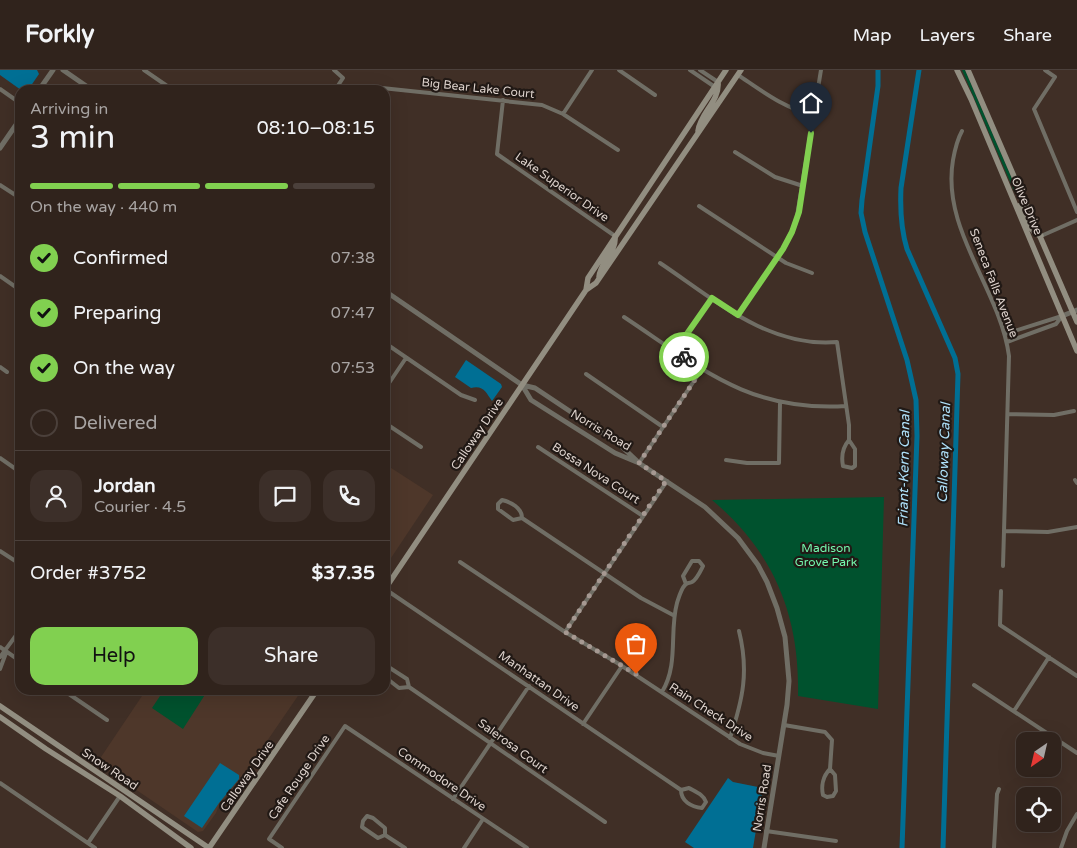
<!DOCTYPE html>
<html lang="en">
<head>
<meta charset="utf-8">
<style>
	body { margin:0; font-family:"Varela Round",sans-serif; background:#3c2f29; color:#f1f3f6; height:100vh; display:flex; flex-direction:column; font-size:19px; white-space:nowrap }
	* { box-sizing:border-box; margin:0 }
	p { font-size:16px; color:#a8a4a3 }
	.icon { flex:none; width:28px; height:28px; fill:none; stroke:currentColor; stroke-width:2; stroke-linecap:round; stroke-linejoin:round }
	.map { position:relative; flex:1; overflow:hidden }
	.drawer { position:absolute; left:15px; top:15px; width:375px; height:610px; display:flex; flex-direction:column; background:#30231c; border-radius:15px; box-shadow:0 5px 20px #0002,0 0 0 1px #4b403b }
	.drawer>* { flex:none }
	.needle { width:32px; rotate:214deg }
	.tools { position:absolute; left:1016px; top:662px; display:grid; gap:10px }
	.tools a { display:grid; place-items:center; width:45px; height:45px; border-radius:10px; background:#30231c; box-shadow:0 5px 20px #0002,0 0 0 1px #4b403b; font-size:25px }
	.pin { position:absolute; display:grid; place-items:center; width:42px; height:42px; color:#fff; margin:-51px -21px; border-radius:50% 50% 50% 0; rotate:-45deg; box-shadow:0 0 5px #0007 }
	.pin .icon { rotate:45deg }
	.courier { position:absolute; display:grid; place-items:center; width:50px; height:50px; margin:-25px; border:4px solid #81d050; border-radius:50%; background:#fff; color:#222; box-shadow:0 1px 6px #0007 }
	.overview em { font-style:normal; font-weight:600 }
	.overview div { display:flex; flex-direction:column-reverse }
	.overview { display:flex; align-items:center; justify-content:space-between; height:85px; padding:0 15px }
	h1 { font-size:32px; font-weight:600; line-height:38px }
	.bar { display:grid; grid-template-columns:repeat(4,1fr); gap:8px 5px; align-content:center; height:60px; padding:0 15px }
	.bar i { height:6px; border-radius:4px; background:#4b403b }
	.bar .selected { background:#81d050 }
	.bar p { grid-column:span 4 }
	.line { display:flex; align-items:center; gap:12px; padding:0 15px; border-top:1px solid #4b403b }
	.line div { flex:1 }
	.round { display:grid; place-items:center; flex:none; width:52px; height:52px; border-radius:15px; background:#3c2f29 }
	ol { padding:0 15px; list-style:none }
	li { display:flex; align-items:center; gap:15px; height:55px }
	li p { margin-inline-start:auto }
	li .icon { padding:5px; border-radius:50%; background:#81d050; color:#111; stroke-width:4 }
	li:last-child { color:#a8a4a3 }
	li i { width:28px; height:28px; border:2px solid #4b403b; border-radius:50% }
	.cta { display:flex; gap:10px; margin-top:auto; padding:10px 15px }
	.cta a { flex:1; height:58px; border-radius:15px; background:#81d050; color:#111; font-size:20px; font-weight:600; line-height:58px; text-align:center }
	.cta a+a { background:#3c2f29; color:#f1f3f6 }
	header { display:flex; align-items:center; gap:30px; box-sizing:border-box; height:70px; padding:0 25px; background:#30231c; border-bottom:1px solid #4b403b }
	header strong { font-size:24px }
	nav { display:flex; gap:28px; margin-inline-start:auto; font-size:18px }
	.map>svg:first-child { display:block }
	.built { fill:#4e372a }
	.green { fill:#00522e }
	.water { fill:#006f94 }
	.lines { fill:none; stroke-linecap:round; stroke-linejoin:round }
	.canal { stroke:#006f94; stroke-width:5 }
	.minor { stroke:#706e65; stroke-width:4 }
	.tertiary { stroke:#706e65; stroke-width:5 }
	.secondary { stroke:#928e81; stroke-width:5.5 }
	.done { stroke:#a69992; stroke-width:5; stroke-dasharray:0 9 }
	.route { stroke:#81d050; stroke-width:6 }
	.labels { text-anchor:middle; dominant-baseline:central; stroke-width:4.5; stroke-linejoin:round; paint-order:stroke }
	.street-label { font-size:12px; fill:#ddd2cc; stroke:#211915 }
	.park-label { font-size:12px; fill:#75f9af; stroke:#211915 }
	.water-label { font-size:14px; font-style:italic; fill:#addff8; stroke:#211915 }
</style>
</head>
<body>
<header>
<strong>Forkly</strong>
<nav><a>Map</a><a>Layers</a><a>Share</a></nav>
</header>
<div class="map">
<svg width="1077" height="778" viewBox="0 0 1077 778">
	<rect width="100%" height="100%" fill="#402f26"/>
	<path class="built" d="M385,394L433,425L385,497Z
		M146,620H302L241,709L219,735L216,743L203,761L198,762L97,693Z"/>
	<path class="green" d="M962,0H965L1019,125H1017L1014,121Z
		M884,427L878,639L798,626C800,546 774,482 712,430Z
		M164,620H208L183,659L152,638Z"/>
	<path class="water" d="M0,0H37L39,4L28,20H21L0,5Z
		M466,290L501,314L502,317L492,331C486,323 484,315 471,318L455,307Z
		M220,693L239,705V709L219,733L202,758L184,746Z
		M728,708L733,712L763,718L753,778H694L685,772Z"/>
	<g class="lines">
		<path class="canal" d="M878,0V16L862,130L861,143L865,162L907,290L916,330L917,366L902,778
			M919,0L901,118C900,139 901,159 907,179L955,288L958,304L943,778"/>
		<path class="minor" d="M144,0L173,20
			M334,0L343,8L335,20
			M619,0L655,25
			M690,0L715,17
			M700,0L718,12
			M1045,0L1055,7L1034,39L1077,142
			M738,5C762,21 785,39 814,45
			M382,18L542,35L563,44L618,80
			M0,19L20,33
			M503,30L497,84L615,166
			M563,44L592,0
			M962,61C957,70 955,79 953,90C941,160 1000,219 1009,286L1003,496
			M735,82L775,107L803,116
			M0,115L20,128
			M699,136L786,193L812,203
			M1041,166L1077,150
			M660,193C714,229 768,278 837,272L849,355V370L855,379V396L852,398L843,396C841,386 843,377 849,370
			M0,206L20,220
			M738,245L783,179L796,152L821,0
			M624,247C701,298 748,342 846,336
			M1005,264L1062,246
			M1007,272L1056,254L1062,246
			M385,273L461,325L475,330
			M675,281L712,228
			M0,297L7,302
			M586,304L663,357
			M385,319L406,288
			M1008,344L1054,345L1074,341
			M385,353L421,377
			M538,377L643,446
			M0,388L20,402
			M726,390L747,393H779L780,333
			M639,393L702,299
			M1075,410L1077,413
			M522,448L513,450L498,439V434L502,430C511,432 522,438 522,448L641,528L673,545
			M1004,461L1048,462L1077,457
			M0,481L20,494
			M460,492L565,562L619,594L740,674L763,683L779,686
			M385,519L681,720C681,731 691,737 702,738L706,732C704,725 696,722 689,718L681,720
			M1001,521L1000,555L1077,606
			M565,562L667,411
			M0,577L20,591
			M0,587L20,560
			M0,599L6,583
			M385,602L390,598L407,609L409,617
			M385,607L399,618L409,617L605,752
			M974,615L1077,683
			M63,620L107,650
			M662,622C679,594 669,562 677,533C679,527 681,519 685,515C688,512 688,514 692,512C697,509 700,502 703,496L699,491H692L683,506L686,514
			M1014,641L1049,587
			M583,654L622,596
			M784,655L825,662L832,670L830,699C823,706 821,716 823,725L827,727L833,726L836,721L835,705L830,699
			M730,668C743,629 749,601 739,561
			M0,713L95,778
			M453,729L529,616
			M367,746L373,748L385,758V765L378,768L362,757L363,751Z
			M766,761L836,771
			M385,765L405,778
			M88,773L120,726
			M282,778L269,769L345,656L527,778
			M464,778L483,749
			M994,778L997,724L999,719
			M1061,778L1067,761L1077,744"/>
		<path class="tertiary" d="M63,0L92,20
			M39,20L53,0
			M0,78L20,49
			M385,221L522,315L531,330L615,383L639,393L705,437L738,468L758,495L767,512L777,538L785,567L789,611L787,635L764,778
			M1062,246L1077,240
			M522,315L535,318L619,374L637,391"/>
		<path class="secondary" d="M957,0L971,29L1077,281
			M968,0L1077,252
			M698,61C700,43 720,31 718,12
			M1019,136C1027,145 1028,162 1041,166
			M599,207C600,192 617,182 615,166
			M586,220L588,208L726,0
			M385,519L586,220L596,213L741,0
			M0,636L209,778
			M0,647L46,679L120,726L191,778
			M209,778L317,620"/>
	</g>
	<g class="lines">
		<path class="done" d="M636,604L565,562L666,411L639,393L702,299L684,287"/>
		<path class="route" d="M684,287L675,281L712,228L738,245L783,179L792,162L799,142L811,63"/>
	</g>
	<g class="labels">
		<g class="street-label">
			<text transform="translate(478 18) rotate(6)">Big Bear Lake Court</text>
			<text transform="translate(562 117) rotate(35)">Lake Superior Drive</text>
			<text transform="translate(1027 136) rotate(67)">Olive Drive</text>
			<text transform="translate(994 213) rotate(69)">Seneca Falls Avenue</text>
			<text transform="translate(601 360) rotate(31)">Norris Road</text>
			<text transform="translate(477 364) rotate(-56)">Calloway Drive</text>
			<text transform="translate(596 403) rotate(33)">Bossa Nova Court</text>
			<text transform="translate(539 611) rotate(35)">Manhattan Drive</text>
			<text transform="translate(711 642) rotate(33)">Rain Check Drive</text>
			<text transform="translate(513 676) rotate(36)">Salerosa Court</text>
			<text transform="translate(110 699) rotate(34)">Snow Road</text>
			<text transform="translate(247 706) rotate(-55)">Calloway Drive</text>
			<text transform="translate(299 707) rotate(-56)">Cafe Rouge Drive</text>
			<text transform="translate(442 709) rotate(34)">Commodore Drive</text>
			<text transform="translate(762 728) rotate(-81)">Norris Road</text>
		</g>
		<g class="park-label">
			<text x="826" y="478">Madison<tspan x="826" dy="14">Grove Park</tspan></text>
		</g>
		<g class="water-label">
			<text transform="translate(944 383) rotate(-88)">Calloway Canal</text>
			<text transform="translate(904 399) rotate(-89)">Friant-Kern Canal</text>
		</g>
	</g>
</svg>
<div class="tools">
<a><svg class="needle" viewBox="-14 -14 28 28"><path d="M0-13l5 13h-10z" fill="#e53935"/><path d="M0 13l5-13h-10z" fill="#a8a4a3"/></svg></a>
<a><svg class="icon" aria-label="locate" viewBox="0 0 24 24"><circle cx="12" cy="12" r="6"/><path d="M12 2v4M12 18v4M2 12h4M18 12h4"/></svg></a>
</div>
<div class="pin" style="left:636px;top:604px;background:#ea580c"><svg class="icon" aria-label="bag" viewBox="0 0 24 24"><path d="M5 8h14l-1 12H6zM9 8a3 3 0 0 1 6 0"/></svg></div>
<div class="pin" style="left:811px;top:63px;background:#1f2937"><svg class="icon" aria-label="home" viewBox="0 0 24 24"><path d="M3 11l9-7 9 7M6 9v11h12V9"/></svg></div>
<div class="courier" style="left:684px;top:287px"><svg class="icon" aria-label="bike" viewBox="0 0 24 24"><circle cx="6" cy="16" r="4"/><circle cx="18" cy="16" r="4"/><path d="M6 16l4-8h5l3 8M10 8l3 8H6M13 5h3"/></svg></div>
<section class="drawer">
<div class="overview"><div><h1>3 min</h1><p>Arriving in</p></div><em>08:10–08:15</em></div>
<div class="bar"><i class="selected"></i><i class="selected"></i><i class="selected"></i><i></i><p>On the way · 440 m</p></div>
<ol>
<li><svg class="icon" aria-label="check" viewBox="0 0 24 24"><path d="M5 12l5 5 9-10"/></svg>Confirmed<p>07:38</p></li>
<li><svg class="icon" aria-label="check" viewBox="0 0 24 24"><path d="M5 12l5 5 9-10"/></svg>Preparing<p>07:47</p></li>
<li><svg class="icon" aria-label="check" viewBox="0 0 24 24"><path d="M5 12l5 5 9-10"/></svg>On the way<p>07:53</p></li>
<li><i></i>Delivered</li>
</ol>
<div class="line" style="height:90px"><a class="round"><svg class="icon" aria-label="person" viewBox="0 0 24 24"><circle cx="12" cy="8" r="4"/><path d="M4 21q1-7 8-7t8 7"/></svg></a><div><b>Jordan</b><p>Courier · 4.5</p></div><a class="round"><svg class="icon" aria-label="chat" viewBox="0 0 24 24"><path d="M4 5h16v11H9l-5 4z"/></svg></a><a class="round"><svg class="icon" aria-label="phone" viewBox="0 0 24 24"><path d="M5 4h4l2 5-3 2q2 4 5 5l2-3 5 2v4C11 20 4 13 5 4z"/></svg></a></div>
<div class="line" style="height:65px"><div>Order #3752</div><b>$37.35</b></div>
<div class="cta"><a>Help</a><a>Share</a></div>
</section>
</div>
</body>
</html>
